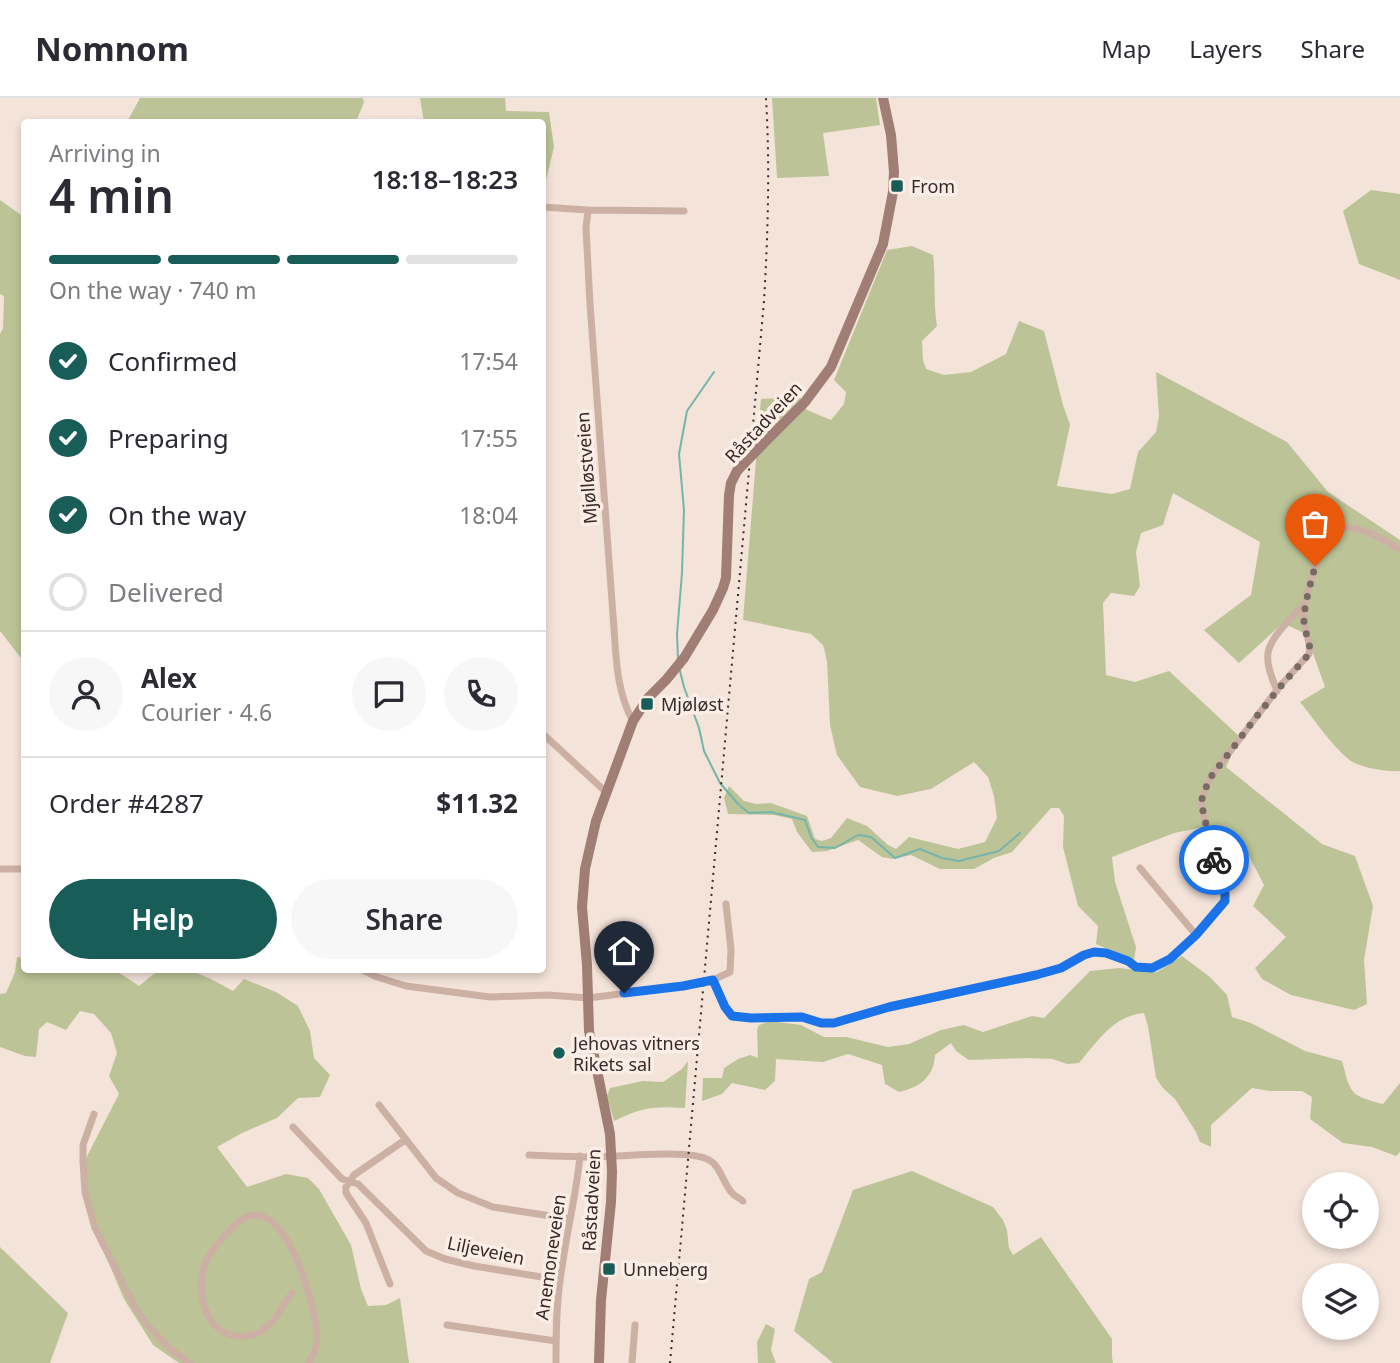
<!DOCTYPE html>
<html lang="en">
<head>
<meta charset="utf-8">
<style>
	body { margin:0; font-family:"Noto Sans",sans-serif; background:#f7f7f7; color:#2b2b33; height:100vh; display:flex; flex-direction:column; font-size:26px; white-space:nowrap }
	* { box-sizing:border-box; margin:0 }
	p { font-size:23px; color:#7c7c81 }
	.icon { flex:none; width:38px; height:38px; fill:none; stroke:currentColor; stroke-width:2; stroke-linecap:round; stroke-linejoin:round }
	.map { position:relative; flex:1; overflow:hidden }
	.sheet { position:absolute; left:21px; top:21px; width:525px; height:854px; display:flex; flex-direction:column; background:#fff; border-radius:7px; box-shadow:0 4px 10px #0003 }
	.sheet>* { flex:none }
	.buttons { position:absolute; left:1302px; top:1074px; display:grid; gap:14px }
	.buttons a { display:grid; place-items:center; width:77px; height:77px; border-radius:50%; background:#fff; box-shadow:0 4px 10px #0003; font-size:35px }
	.pin { position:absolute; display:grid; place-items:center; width:60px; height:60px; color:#fff; margin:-72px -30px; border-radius:50% 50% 50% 0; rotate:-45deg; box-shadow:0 0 7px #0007 }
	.pin .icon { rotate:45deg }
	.courier { position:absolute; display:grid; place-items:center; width:70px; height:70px; margin:-35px; border:5px solid #1a73e8; border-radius:50%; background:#fff; color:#222; box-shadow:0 2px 9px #0007 }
	.headline em { font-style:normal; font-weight:600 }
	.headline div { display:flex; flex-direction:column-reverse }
	.headline { display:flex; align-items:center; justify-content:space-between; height:119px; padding:0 28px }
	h1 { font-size:46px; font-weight:600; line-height:52px }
	.bar { display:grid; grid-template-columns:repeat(4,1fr); gap:10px 7px; align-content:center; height:84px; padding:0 28px }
	.bar i { height:9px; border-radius:5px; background:#e1e1e2 }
	.bar .active { background:#185d57 }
	.bar p { grid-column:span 4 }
	.line { display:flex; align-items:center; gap:18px; padding:0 28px; border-top:2px solid #e1e1e2 }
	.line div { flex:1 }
	.round { display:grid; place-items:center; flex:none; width:74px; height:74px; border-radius:37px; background:#f7f7f7 }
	ol { padding:0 28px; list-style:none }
	li { display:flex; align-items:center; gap:21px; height:77px }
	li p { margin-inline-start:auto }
	li .icon { padding:7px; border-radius:50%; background:#185d57; color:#fff; stroke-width:4 }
	li:last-child { color:#7c7c81 }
	li i { width:38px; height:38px; border:4px solid #e1e1e2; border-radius:50% }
	.button { display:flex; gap:14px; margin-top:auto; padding:14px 28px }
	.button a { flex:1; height:80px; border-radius:42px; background:#185d57; color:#fff; font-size:28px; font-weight:600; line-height:80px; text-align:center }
	.button a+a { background:#f7f7f7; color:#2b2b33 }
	header { display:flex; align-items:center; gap:42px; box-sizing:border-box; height:98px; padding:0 35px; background:#fff; border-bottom:2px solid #e1e1e2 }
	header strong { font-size:33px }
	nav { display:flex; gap:38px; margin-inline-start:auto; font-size:24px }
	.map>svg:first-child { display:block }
	.green { fill:#bcc497 }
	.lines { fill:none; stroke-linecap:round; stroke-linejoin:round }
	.stream { stroke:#75b4ad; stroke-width:2 }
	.minor { stroke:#cdb0a4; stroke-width:7 }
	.secondary { stroke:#a17e75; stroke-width:10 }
	.rail { stroke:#382926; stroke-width:2; stroke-dasharray:2 5; stroke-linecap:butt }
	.secondary-bridge { stroke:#a17e75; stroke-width:10 }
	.done { stroke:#7a6a65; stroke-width:7; stroke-dasharray:0 12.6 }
	.route { stroke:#1a73e8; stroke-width:9 }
	.poi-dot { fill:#185d57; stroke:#fbeee6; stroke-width:2.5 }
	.labels { text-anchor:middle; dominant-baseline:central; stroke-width:7; stroke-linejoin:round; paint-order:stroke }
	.poi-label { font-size:18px; fill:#382926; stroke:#fbeee6; text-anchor:start }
	.street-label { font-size:18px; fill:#382926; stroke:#fbeee6 }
</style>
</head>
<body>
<header>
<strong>Nomnom</strong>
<nav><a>Map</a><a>Layers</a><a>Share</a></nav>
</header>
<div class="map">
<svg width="1400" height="1265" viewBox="0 0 1400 1265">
	<rect width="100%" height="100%" fill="#f4e3d9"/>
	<path class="green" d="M140,0H363L364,4L356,24H127Z
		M420,0H505L506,13L549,14L554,49L546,82H543L542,24H424Z
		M772,0H876L880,27L823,35L829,78L777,80Z
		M1371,92L1400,96V182L1359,166L1343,113Z
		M0,102L24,119V564L0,533V236L3,230L4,198L0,196Z
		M912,148L933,157C936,181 933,205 937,228L922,243L923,262L926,271L944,277L971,274L1006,256L1019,223L1044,233L1063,307L1070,327L1057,388L1112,396L1130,391L1138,354L1156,334L1159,318L1156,274L1287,344L1328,394L1400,442V673C1387,674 1362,670 1351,663C1334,651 1314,621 1300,604L1325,589L1306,536L1283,525L1239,565L1204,532L1251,497L1260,444L1173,395L1163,427L1141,435L1136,454L1140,488L1134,498L1111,495L1103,505L1106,577L1135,584L1169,573L1240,639L1226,669L1322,746L1355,758L1373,808L1364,862L1367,906L1354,912L1291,897L1262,881L1255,870L1286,839L1253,808L1264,787L1249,758L1220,761L1205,729L1174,735L1112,759L1115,784L1136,849L1134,863L1096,846L1098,828L1078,808L1063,749L1064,718L1059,710H1051L1012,754L994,760L974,771H940L911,757L893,761L882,759L858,742L827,753L812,754L797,734L792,721L774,717L728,716L724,700L729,688L744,703L756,706L771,705L807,718L815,741L822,743L831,740L847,720L867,728L888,747L896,751L909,739L958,751L985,744L997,720L994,698L988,679L974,664L931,691L897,698L860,689L837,657L830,627L827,563L823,547L811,536L743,522L761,301L800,299L807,312L831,322L844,306L846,294L834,282L887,152Z
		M1182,858L1210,879L1227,897L1232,919L1251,925L1305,953L1342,963C1351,996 1349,997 1383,1006L1400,985V1054L1396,1058L1372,1049L1343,1045L1310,1021L1312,999L1302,993H1270L1252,990L1211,1027V1049L1200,1044L1196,1034L1175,1001L1163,990L1156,980L1148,928L1144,915C1114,917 1097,944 1079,965L1067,966L1053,961L1027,960L969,962L956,953L951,945L935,957C934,979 920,989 899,994L885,986L882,967L848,956L823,964L776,961L775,983L765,992L732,985L722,996L702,1003L703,980H722L724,970L738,961L750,957L758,960L757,932L759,927L770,923L801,927L824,939H846L888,949L909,946L941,932L964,927L983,934L1032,918L1044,920L1090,873L1119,870L1157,874Z
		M17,859L24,860V872H72L79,874L83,872H115L139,888C146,883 155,873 162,872C186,866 214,882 233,893L244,881L276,894L298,908L310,933L314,960L330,977L320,999L298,1000L277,1020L242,1035L217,1049L247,1089L286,1076L308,1080L319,1091L351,1147L361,1191L368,1208L386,1207L400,1200L409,1265H179L153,1247L124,1201L90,1121L82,1068L119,996L109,978L117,955L111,935L94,916L80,913L66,932L47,924L39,931L36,959L25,958L0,949V896L6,895L15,874Z
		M688,963L685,1010C654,1008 642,1009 614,1023L607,998L610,990L643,983L663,984L682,971Z
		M912,1073L993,1109L1003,1122L1007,1132L1009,1150L1013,1157L1041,1139L1112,1241V1259L1113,1265H833L794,1233L809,1181L822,1174L853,1092Z
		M0,1149L68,1215L50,1265H0Z
		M766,1226L775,1231L771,1252L776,1265H758L757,1244Z"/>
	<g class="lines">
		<path class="stream" d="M678,561L677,536L682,475L684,412L679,356L687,313L714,274
			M680,573L684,589L699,630L704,653L720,685L738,706L749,715L771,714L805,722L811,739L818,749L835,750L858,737L871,739L895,760L920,751L942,760L959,763L999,753L1020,735"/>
		<path class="minor" d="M542,109L588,112L684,113
			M588,112L586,130L590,206L613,517C616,552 615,592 633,623
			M1277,593C1273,582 1266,567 1268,555C1270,539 1293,519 1304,506
			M542,635L607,695
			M1140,770L1196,837
			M0,771H24
			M363,872L377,879L406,888L490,899L548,897L588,900L683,888L713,882L725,909L732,918L751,920L801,919L822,925H834L889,910L1036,877L1061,870L1084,857L1094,854L1106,855L1128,863L1136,869L1152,870L1169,861L1196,837L1225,803V796L1213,760L1201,704L1205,692L1210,680L1257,618L1280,588L1309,556C1312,544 1303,532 1304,519C1305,498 1318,440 1340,431C1354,424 1388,443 1400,452
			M713,882L730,874L731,852L726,806
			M379,1007L436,1080L458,1095L493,1109L570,1121
			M94,1016L83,1047V1064L85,1094L95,1130L136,1211L146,1225L170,1251L190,1265
			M293,1029L342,1081L358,1086L426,1153L445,1161L474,1168L560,1182
			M529,1057C553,1058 577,1059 600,1059C623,1058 692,1051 709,1062C722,1069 723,1088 734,1097C735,1098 743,1102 743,1103
			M390,1186L366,1125L346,1095V1089L354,1077L405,1042
			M292,1195C282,1206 277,1224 263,1232C256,1237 246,1239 237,1238C204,1235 196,1193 205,1166C210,1152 224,1139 234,1128C281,1079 317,1208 317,1240C317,1249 313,1258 309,1265
			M447,1227L556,1243
			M556,1265C556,1237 556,1210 560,1183C565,1141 576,1100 580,1058
			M632,1265L635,1227"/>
		<path class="secondary" d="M762,347L805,304L831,269L883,146L893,94L894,74L891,37L883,0
			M599,1265L601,1202L611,1104L612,1074L610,1036L589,933L587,867L582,809L585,771L596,723L633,623L648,600L666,582L684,560L713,512L723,490L726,480L729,397L731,385L737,373"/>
		<path class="rail" d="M670,1265L764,203C768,135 770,68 766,0"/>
		<path class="secondary-bridge" d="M737,373L762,347"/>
	</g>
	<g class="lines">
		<path class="done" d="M1214,762L1201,704L1205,692L1210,680L1257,618L1280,589L1309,556C1312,545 1304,535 1304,523C1304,505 1311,486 1315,468"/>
		<path class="route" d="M624,895L683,888L713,882L725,909L732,918L751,920L802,919L821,925H834L889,909L1036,877L1061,870L1084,857L1094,854L1106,855L1128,863L1136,869L1152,870L1170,861L1196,837L1225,803V796L1214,762"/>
	</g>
	<g class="poi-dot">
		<rect x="890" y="81" width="14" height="14" rx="3.5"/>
		<rect x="640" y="599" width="14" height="14" rx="3.5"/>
		<circle cx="559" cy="955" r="7"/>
		<rect x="602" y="1164" width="14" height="14" rx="3.5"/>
	</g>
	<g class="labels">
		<g class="poi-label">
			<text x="911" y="88">From</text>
			<text x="661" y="606">Mjøløst</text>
			<text x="573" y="945">Jehovas vitners<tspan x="573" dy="21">Rikets sal</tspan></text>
			<text x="623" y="1171">Unneberg</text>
		</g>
		<g class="street-label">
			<text transform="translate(763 324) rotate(-47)">Råstadveien</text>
			<text transform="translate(586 370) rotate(-94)">Mjølløstveien</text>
			<text transform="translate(591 1102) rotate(-87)">Råstadveien</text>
			<text transform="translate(486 1152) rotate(12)">Liljeveien</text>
			<text transform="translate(550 1159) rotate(-82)">Anemoneveien</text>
		</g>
	</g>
</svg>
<div class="buttons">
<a><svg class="icon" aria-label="locate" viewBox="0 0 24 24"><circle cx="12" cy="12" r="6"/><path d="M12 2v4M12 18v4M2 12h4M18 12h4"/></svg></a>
<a><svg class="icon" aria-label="layers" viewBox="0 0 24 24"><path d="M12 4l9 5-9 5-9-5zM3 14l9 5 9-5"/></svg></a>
</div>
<div class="pin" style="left:1315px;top:468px;background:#ea580c"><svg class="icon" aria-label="bag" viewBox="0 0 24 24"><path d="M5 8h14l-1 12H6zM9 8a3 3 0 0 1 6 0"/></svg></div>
<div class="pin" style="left:624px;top:895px;background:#1f2937"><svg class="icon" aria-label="home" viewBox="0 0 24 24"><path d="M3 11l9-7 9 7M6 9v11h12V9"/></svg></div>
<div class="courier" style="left:1214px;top:762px"><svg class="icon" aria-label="bike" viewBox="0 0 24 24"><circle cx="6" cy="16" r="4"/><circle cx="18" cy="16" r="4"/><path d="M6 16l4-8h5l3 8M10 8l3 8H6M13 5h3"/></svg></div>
<section class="sheet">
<div class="headline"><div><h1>4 min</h1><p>Arriving in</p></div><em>18:18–18:23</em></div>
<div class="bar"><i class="active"></i><i class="active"></i><i class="active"></i><i></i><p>On the way · 740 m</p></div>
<ol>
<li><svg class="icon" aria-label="check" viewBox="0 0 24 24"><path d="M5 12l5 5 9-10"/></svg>Confirmed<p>17:54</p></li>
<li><svg class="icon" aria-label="check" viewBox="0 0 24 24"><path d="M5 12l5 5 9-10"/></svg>Preparing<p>17:55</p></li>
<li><svg class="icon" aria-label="check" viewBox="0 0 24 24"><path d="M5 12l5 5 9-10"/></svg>On the way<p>18:04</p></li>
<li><i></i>Delivered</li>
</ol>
<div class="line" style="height:126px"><a class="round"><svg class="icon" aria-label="person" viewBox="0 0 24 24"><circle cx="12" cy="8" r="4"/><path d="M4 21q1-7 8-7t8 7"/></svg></a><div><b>Alex</b><p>Courier · 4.6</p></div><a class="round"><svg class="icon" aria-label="chat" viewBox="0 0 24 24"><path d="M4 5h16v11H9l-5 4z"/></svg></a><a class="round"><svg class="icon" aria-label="phone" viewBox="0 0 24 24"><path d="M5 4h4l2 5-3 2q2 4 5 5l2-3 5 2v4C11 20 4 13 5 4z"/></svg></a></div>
<div class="line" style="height:91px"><div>Order #4287</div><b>$11.32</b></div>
<div class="button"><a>Help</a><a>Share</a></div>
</section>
</div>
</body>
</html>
